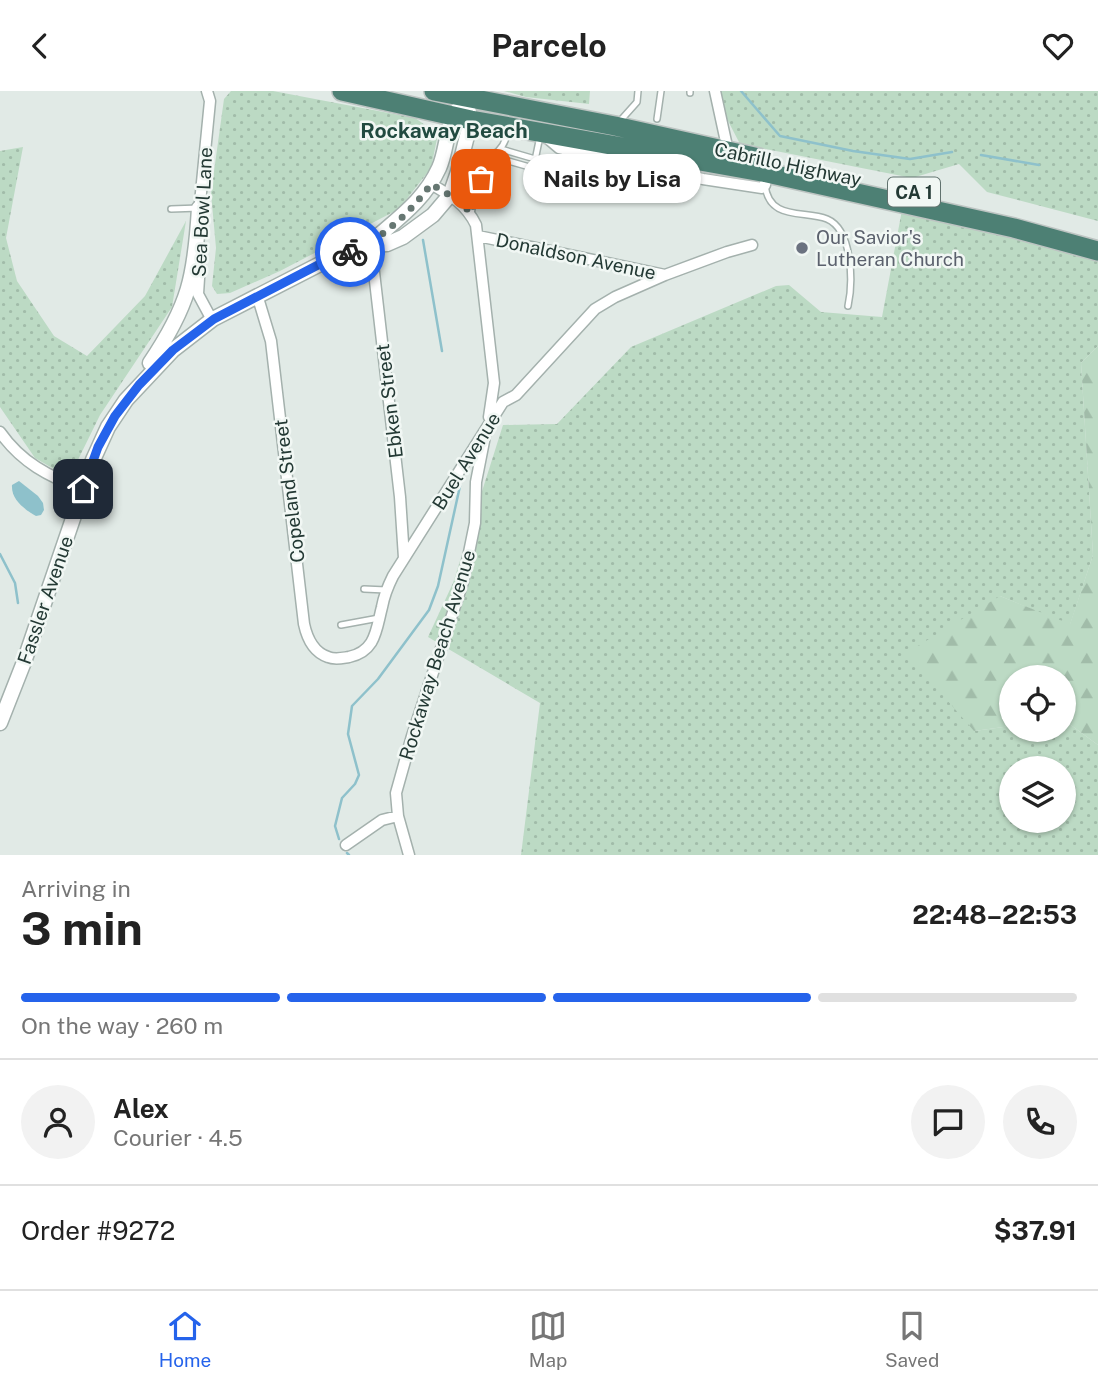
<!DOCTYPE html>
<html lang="en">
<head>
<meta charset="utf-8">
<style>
	body { margin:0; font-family:"Public Sans",sans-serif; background:#f2f2f2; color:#222; height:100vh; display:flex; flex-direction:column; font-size:26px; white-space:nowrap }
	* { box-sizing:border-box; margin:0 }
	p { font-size:23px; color:#767676 }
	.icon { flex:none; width:38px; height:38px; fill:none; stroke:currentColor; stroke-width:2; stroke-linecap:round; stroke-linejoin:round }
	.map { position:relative; height:764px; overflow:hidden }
	.details { display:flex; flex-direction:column; background:#fff; flex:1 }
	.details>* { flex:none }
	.controls { position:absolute; left:999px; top:574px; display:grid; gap:14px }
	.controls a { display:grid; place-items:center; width:77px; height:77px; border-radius:50%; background:#fff; box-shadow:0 2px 5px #0004; font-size:35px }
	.pin { position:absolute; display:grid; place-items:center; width:60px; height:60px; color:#fff; margin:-30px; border-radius:14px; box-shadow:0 4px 10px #0006 }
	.courier { position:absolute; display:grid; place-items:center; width:70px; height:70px; margin:-35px; border:5px solid #2563eb; border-radius:50%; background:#fff; color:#222; box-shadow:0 2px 9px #0007 }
	.bubble { position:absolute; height:49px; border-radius:24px; background:#fff; box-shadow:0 2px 5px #0004; font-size:23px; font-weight:700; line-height:49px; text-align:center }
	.headline em { font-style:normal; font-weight:700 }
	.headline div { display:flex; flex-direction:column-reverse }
	.headline { display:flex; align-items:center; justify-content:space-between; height:119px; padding:0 21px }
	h1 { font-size:46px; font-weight:700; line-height:52px }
	.bar { display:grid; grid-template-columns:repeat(4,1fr); gap:10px 7px; align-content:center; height:84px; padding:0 21px }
	.bar i { height:9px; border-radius:5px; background:#e0e0e0 }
	.bar .selected { background:#2563eb }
	.bar p { grid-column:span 4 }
	.line { display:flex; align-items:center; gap:18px; padding:0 21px; border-top:2px solid #e0e0e0 }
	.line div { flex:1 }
	.round { display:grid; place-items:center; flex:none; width:74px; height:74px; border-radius:37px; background:#f2f2f2 }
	header { display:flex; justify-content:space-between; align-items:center; height:91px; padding:0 21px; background:#fff; font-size:32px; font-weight:700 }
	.menu { display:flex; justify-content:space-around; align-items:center; height:98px; border-top:2px solid #e0e0e0; background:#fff; font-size:19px; color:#767676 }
	.menu a { display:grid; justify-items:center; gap:4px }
	.menu .selected { color:#2563eb }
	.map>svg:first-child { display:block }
	.grass { fill:url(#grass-dots); fill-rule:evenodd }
	.forest { fill:url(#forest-firs) }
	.water { fill:#8ec1cb }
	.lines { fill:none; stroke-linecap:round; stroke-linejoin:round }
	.stream { stroke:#8ec1cb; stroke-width:2.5 }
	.service-casing { stroke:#a4b1ad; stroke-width:8 }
	.minor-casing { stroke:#a4b1ad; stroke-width:13 }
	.tertiary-casing { stroke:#a4b1ad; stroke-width:17 }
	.trunk-casing { stroke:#bdc4c2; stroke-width:22 }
	.service { stroke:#fff; stroke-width:5 }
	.minor { stroke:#fff; stroke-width:10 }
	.tertiary { stroke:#fff; stroke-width:14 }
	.trunk { stroke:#4d8074; stroke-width:19 }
	.done { stroke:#667772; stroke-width:7; stroke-dasharray:0 12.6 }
	.route { stroke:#2563eb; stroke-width:9 }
	.worship-dot { fill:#6b7280; stroke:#f1f7f4; stroke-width:2.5 }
	.labels { text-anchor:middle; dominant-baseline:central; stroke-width:5; stroke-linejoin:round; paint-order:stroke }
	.shield { fill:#f1f7f4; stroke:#61726e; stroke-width:2 }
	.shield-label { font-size:18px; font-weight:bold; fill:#233934 }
	.street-label { font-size:19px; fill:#233934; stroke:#f1f7f4 }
	.worship-label { font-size:19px; fill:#5b616d; stroke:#f1f7f4; text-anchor:start }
	.neighbourhood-label { font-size:21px; font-weight:bold; fill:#214a40; stroke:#f1f7f4 }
</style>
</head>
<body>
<header><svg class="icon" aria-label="back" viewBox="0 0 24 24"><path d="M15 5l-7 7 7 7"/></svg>Parcelo<svg class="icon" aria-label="heart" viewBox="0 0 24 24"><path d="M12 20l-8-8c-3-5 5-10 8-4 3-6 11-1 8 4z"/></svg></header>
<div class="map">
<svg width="1098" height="764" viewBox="0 0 1098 764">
	<defs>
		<pattern id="grass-dots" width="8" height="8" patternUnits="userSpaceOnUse" patternTransform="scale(1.75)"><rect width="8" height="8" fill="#bcdac4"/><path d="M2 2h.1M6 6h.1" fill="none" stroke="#a1bca9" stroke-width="1.8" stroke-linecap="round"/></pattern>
		<pattern id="forest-firs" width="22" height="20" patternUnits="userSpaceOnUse" patternTransform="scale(1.75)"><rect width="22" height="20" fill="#bcdac4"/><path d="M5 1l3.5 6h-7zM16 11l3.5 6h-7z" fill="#a1bca9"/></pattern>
	</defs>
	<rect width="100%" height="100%" fill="#e1eae6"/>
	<path class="grass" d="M231,0H273L415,27L438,43L431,77L399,118L280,180L230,202L217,203L212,195L216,157L211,102L224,8Z
		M504,0H590L589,13L526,6Z
		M721,0H1098V130L987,101L959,73L912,87L740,53L726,26Z
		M23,56L6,147L17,190L54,245L87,265L145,205L186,130L172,216L100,324L74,377L66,385L35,367L0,316V60Z
		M902,119L1098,165V255L1081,272L1093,464L1070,534L1000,505L974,640L1011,635L1012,639H1064V629L1098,654V764H521L540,612L428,546L453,492L503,334L557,333L631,256L776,195L789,194L821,221L882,226ZM1012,677H1064V730H1012Z"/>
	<path class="forest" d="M1098,255V654L1064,629V586H1012L1011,635L974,640L906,562L1000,505L1070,533L1093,464L1081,272Z"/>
	<path class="water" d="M19,390L38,405L43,412L44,419L41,424L36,425C24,418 11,409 12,394Z"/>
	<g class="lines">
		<path class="stream" d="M741,0L780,45L853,60L910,68L952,61
			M981,64L1039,74
			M423,149L442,260
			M0,463L15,492L18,512
			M339,748L335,735L342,707L355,693L359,684L348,643L352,615L378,588L429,519L438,495L460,395
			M347,762L349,764"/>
		<g class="service-casing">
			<path id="service" d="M690,2V0
				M657,28L661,0
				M620,30L637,11L638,0
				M501,58L535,68
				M491,65L533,77
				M462,67C486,72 504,64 508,39
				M532,84L540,45
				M570,90L575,61
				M765,94C769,130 804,119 827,128C853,139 853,192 848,215
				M171,118L199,117
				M471,122L480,87
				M364,498L386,499
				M341,534L379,527"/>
		</g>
		<g class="minor-casing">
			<path id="minor" d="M715,0L728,60
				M546,46L559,57L703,88L762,97L765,94L767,82
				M431,93C450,104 466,113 476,134L494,292L489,326
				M199,122L210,10L207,0
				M478,145L665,184
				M368,154L372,164L400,406L404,467
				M201,156L198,203L212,229
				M258,207L271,250L304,533C307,547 313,561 328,566C335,569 342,567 349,566C376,560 376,539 382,516C384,505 388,495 393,485L503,311L516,304L595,218L615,206L665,184L727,161L752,154
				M0,341C21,371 49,386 83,398
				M346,754L382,729L398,725
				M409,764L398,725L396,702L412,645L463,491L475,432L476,391L485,345"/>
		</g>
		<g class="tertiary-casing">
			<path id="tertiary" d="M368,154C395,129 423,112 439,77C447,59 446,36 457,19
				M150,272C189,214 195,186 199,117
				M0,632L24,571L93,369L108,336L126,309L173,259L213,228L326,170L368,154L387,153L403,146L433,124L450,104L458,81L471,29L465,6"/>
		</g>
		<g class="trunk-casing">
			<path id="trunk" d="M342,0L471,29L767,82L1014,137L1098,160
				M434,0L615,35L759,67"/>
		</g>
		<use href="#service" class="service"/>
		<use href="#minor" class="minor"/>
		<use href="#tertiary" class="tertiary"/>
		<use href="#trunk" class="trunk"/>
	</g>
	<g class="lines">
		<path class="done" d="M350,161C381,149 412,120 431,93L458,109L471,122L481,88"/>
		<path class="route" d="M83,398L98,356L115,325L139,294L173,259L214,228L318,174L350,161"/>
	</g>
	<circle class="worship-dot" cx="802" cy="157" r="7"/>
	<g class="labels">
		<rect class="shield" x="888" y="86.5" width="52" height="29" rx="5"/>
		<g class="shield-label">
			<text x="914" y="101">CA 1</text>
		</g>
		<g class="street-label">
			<text transform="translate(788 73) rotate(12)">Cabrillo Highway</text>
			<text transform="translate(202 121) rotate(-87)">Sea Bowl Lane</text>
			<text transform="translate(576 165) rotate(12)">Donaldson Avenue</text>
			<text transform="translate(389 310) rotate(-97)">Ebken Street</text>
			<text transform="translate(466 370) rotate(-58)">Buel Avenue</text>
			<text transform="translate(289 400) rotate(-97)">Copeland Street</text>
			<text transform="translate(45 509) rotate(-71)">Fassler Avenue</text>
			<text transform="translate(437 564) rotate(-73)">Rockaway Beach Avenue</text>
		</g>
		<g class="worship-label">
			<text x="816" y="146">Our Savior's<tspan x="816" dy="22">Lutheran Church</tspan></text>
		</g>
		<g class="neighbourhood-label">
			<text x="444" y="39">Rockaway Beach</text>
		</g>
	</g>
</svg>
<div class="controls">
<a><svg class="icon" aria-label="locate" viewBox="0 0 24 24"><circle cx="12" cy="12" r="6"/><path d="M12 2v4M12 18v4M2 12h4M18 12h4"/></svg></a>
<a><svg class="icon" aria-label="layers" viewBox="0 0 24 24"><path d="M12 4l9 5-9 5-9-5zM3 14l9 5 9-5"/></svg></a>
</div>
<div class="pin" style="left:481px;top:88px;background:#ea580c"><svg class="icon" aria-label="bag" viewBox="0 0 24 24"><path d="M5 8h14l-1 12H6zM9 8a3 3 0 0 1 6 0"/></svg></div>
<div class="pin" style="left:83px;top:398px;background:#1f2937"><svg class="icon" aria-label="home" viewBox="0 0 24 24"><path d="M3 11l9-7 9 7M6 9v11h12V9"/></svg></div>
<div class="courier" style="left:350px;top:161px"><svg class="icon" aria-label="bike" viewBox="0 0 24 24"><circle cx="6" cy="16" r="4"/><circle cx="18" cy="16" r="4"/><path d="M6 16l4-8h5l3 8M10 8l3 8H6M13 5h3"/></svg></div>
<div class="bubble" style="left:523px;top:63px;width:178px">Nails by Lisa</div>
</div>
<section class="details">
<div class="headline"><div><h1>3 min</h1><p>Arriving in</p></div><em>22:48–22:53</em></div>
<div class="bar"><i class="selected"></i><i class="selected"></i><i class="selected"></i><i></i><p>On the way · 260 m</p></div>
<div class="line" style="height:126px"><a class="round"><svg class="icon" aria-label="person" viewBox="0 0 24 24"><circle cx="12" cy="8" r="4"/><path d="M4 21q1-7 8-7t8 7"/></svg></a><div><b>Alex</b><p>Courier · 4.5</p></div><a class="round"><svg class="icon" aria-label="chat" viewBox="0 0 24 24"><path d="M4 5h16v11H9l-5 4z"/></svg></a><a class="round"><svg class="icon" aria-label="phone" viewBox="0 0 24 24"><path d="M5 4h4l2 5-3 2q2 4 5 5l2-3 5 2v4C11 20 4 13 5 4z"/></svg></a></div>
<div class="line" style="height:91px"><div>Order #9272</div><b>$37.91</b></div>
</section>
<nav class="menu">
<a class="selected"><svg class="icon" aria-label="home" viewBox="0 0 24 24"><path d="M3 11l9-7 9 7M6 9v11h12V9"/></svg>Home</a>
<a><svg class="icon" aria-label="map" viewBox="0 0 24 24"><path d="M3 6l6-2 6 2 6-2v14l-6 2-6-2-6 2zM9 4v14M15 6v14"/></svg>Map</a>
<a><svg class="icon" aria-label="saved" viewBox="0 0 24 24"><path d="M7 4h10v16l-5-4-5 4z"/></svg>Saved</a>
</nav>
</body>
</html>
